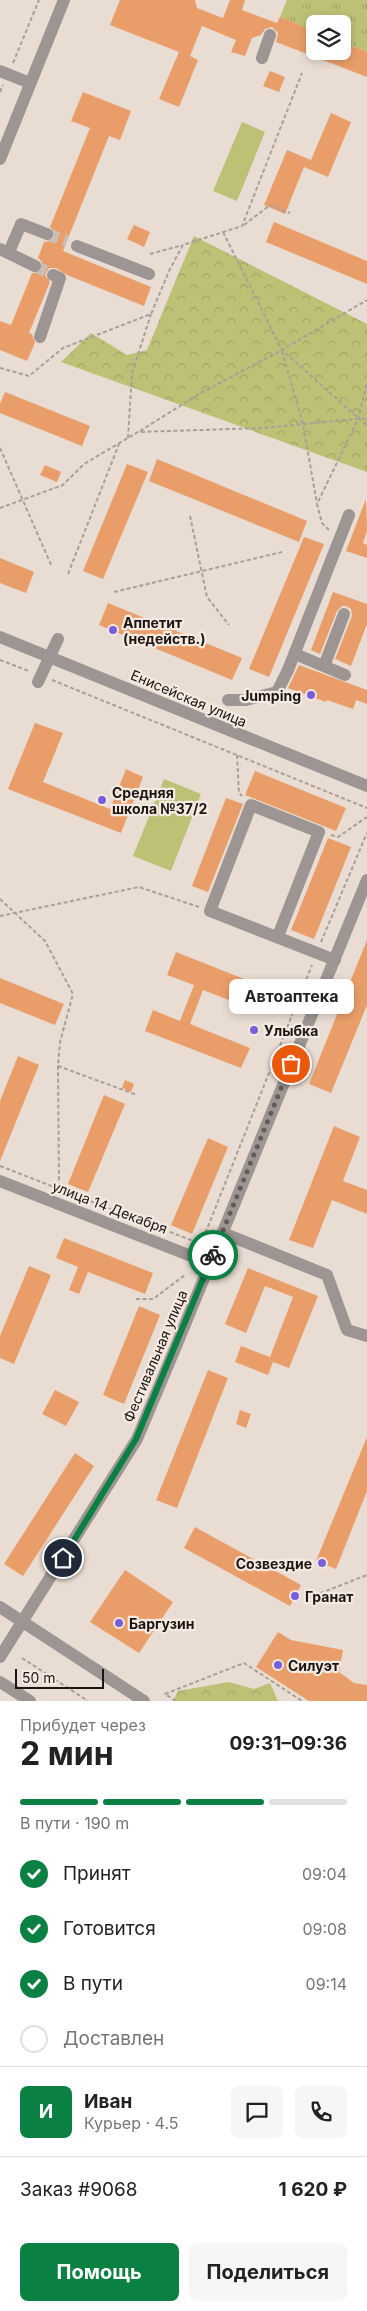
<!DOCTYPE html>
<html lang="ru">
<head>
<meta charset="utf-8">
<style>
	body { margin:0; font-family:Inter,sans-serif; background:#f6f6f6; color:#222; height:100vh; display:flex; flex-direction:column; font-size:19px; white-space:nowrap }
	* { box-sizing:border-box; margin:0 }
	p { font-size:16px; color:#767676 }
	.icon { flex:none; width:28px; height:28px; fill:none; stroke:currentColor; stroke-width:2; stroke-linecap:round; stroke-linejoin:round }
	.map { position:relative; height:1701px; overflow:hidden }
	.sheet { display:flex; flex-direction:column; background:#fff; flex:1 }
	.sheet>* { flex:none }
	.buttons { position:absolute; left:306px; top:15px; display:grid; gap:10px }
	.buttons a { display:grid; place-items:center; width:45px; height:45px; border-radius:8px; background:#fff; box-shadow:0 2px 8px #0003; font-size:25px }
	.scale { position:absolute; left:15px; bottom:12px; width:89px; box-sizing:border-box; padding-left:5px; border:2px solid #1b1613; border-top:0; font-size:14px; line-height:18px; white-space:nowrap; color:#1b1613; -webkit-text-stroke:4px #f6e9e0; paint-order:stroke }
	.pin { position:absolute; display:grid; place-items:center; width:42px; height:42px; color:#fff; margin:-21px; border:2px solid #fff; border-radius:50%; box-shadow:0 1px 5px #0007 }
	.courier { position:absolute; display:grid; place-items:center; width:50px; height:50px; margin:-25px; border:4px solid #0b8043; border-radius:50%; background:#fff; color:#222; box-shadow:0 1px 6px #0007 }
	.bubble { position:absolute; height:35px; border-radius:8px; background:#fff; box-shadow:0 2px 8px #0003; font-size:16px; font-weight:700; line-height:35px; text-align:center }
	.head em { font-style:normal; font-weight:700 }
	.head div { display:flex; flex-direction:column-reverse }
	.head { display:flex; align-items:center; justify-content:space-between; height:85px; padding:0 20px }
	h1 { font-size:32px; font-weight:700; line-height:38px }
	.bar { display:grid; grid-template-columns:repeat(4,1fr); gap:8px 5px; align-content:center; height:60px; padding:0 20px }
	.bar i { height:6px; border-radius:4px; background:#e0e0e0 }
	.bar .active { background:#0b8043 }
	.bar p { grid-column:span 4 }
	.line { display:flex; align-items:center; gap:12px; padding:0 20px; border-top:1px solid #e0e0e0 }
	.line div { flex:1 }
	.round { display:grid; place-items:center; flex:none; width:52px; height:52px; border-radius:8px; background:#f6f6f6 }
	ol { padding:0 20px; list-style:none }
	li { display:flex; align-items:center; gap:15px; height:55px }
	li p { margin-inline-start:auto }
	li .icon { padding:5px; border-radius:50%; background:#0b8043; color:#fff; stroke-width:4 }
	li:last-child { color:#767676 }
	li i { width:28px; height:28px; border:2px solid #e0e0e0; border-radius:50% }
	.cta { display:flex; gap:10px; margin-top:auto; padding:10px 20px }
	.cta a { flex:1; height:58px; border-radius:8px; background:#0b8043; color:#fff; font-size:20px; font-weight:700; line-height:58px; text-align:center }
	.cta a+a { background:#f6f6f6; color:#222 }
	.map>svg:first-child { display:block }
	.grass { fill:url(#grass-tufts) }
	.forest { fill:url(#forest-crowns) }
	.garden { fill:#bdc176 }
	.building { fill:#e99e69 }
	.lines { fill:none; stroke-linecap:round; stroke-linejoin:round }
	.minor-tunnel { stroke:#cabeb6; stroke-width:12; stroke-dasharray:12 6; stroke-linecap:butt }
	.path { stroke:#aa9f98; stroke-width:2; stroke-dasharray:4 2.5; stroke-linecap:butt }
	.minor { stroke:#9c9593; stroke-width:12 }
	.done { stroke:#635b56; stroke-width:5; stroke-dasharray:0 9 }
	.route { stroke:#0b8043; stroke-width:6 }
	.poi-dot { fill:#775fd9; stroke:#f6e9e0; stroke-width:2 }
	.labels { text-anchor:middle; dominant-baseline:central; stroke-width:4.5; stroke-linejoin:round; paint-order:stroke }
	.poi-label { font-size:14px; font-weight:bold; fill:#1b1613; stroke:#f6e9e0; text-anchor:start }
	.street-label { font-size:14px; fill:#1b1613; stroke:#f6e9e0 }
</style>
</head>
<body>
<div class="map">
<svg width="367" height="1701" viewBox="0 0 367 1701">
	<defs>
		<pattern id="grass-tufts" width="24" height="20" patternUnits="userSpaceOnUse" patternTransform="scale(1.25)"><rect width="24" height="20" fill="#bdc176"/><path d="M3 7l-1-3M5 7V3M7 7l1-3M15 17l-1-3M17 17v-4M19 17l1-3" fill="none" stroke="#a2a565"/></pattern>
		<pattern id="forest-crowns" width="20" height="18" patternUnits="userSpaceOnUse" patternTransform="scale(1.25)"><rect width="20" height="18" fill="#bdc176"/><path d="M2 6a3 3 0 1 1 6 0M12 15a3 3 0 1 1 6 0" fill="none" stroke="#a2a565"/></pattern>
	</defs>
	<rect width="100%" height="100%" fill="#e9dcd3"/>
	<path class="grass" d="M287,0H367V52L343,42L342,24H315V31L280,17Z"/>
	<path class="forest" d="M194,236L367,324V472L61,362L91,333L127,355L147,350Z
		M229,1682L254,1689L270,1683L278,1701H173L178,1691Z"/>
	<path class="garden" d="M242,122L265,132L237,201L213,191Z
		M164,779L201,794L171,871L133,856Z"/>
	<path class="building" d="M120,0H195L197,8L223,18L230,0H245L242,10L277,23L280,17L315,31V51H342V42L367,52V77L276,42L278,33L272,27L265,29L261,35L252,38L245,56L231,52L236,40L202,26L190,56L198,60L179,107L159,99L179,52L110,25Z
		M270,71L285,77L279,92L263,86Z
		M83,92L131,111L120,140L109,136L63,251L151,287L144,306L67,275L56,268H49L45,275L50,282L29,333L32,334L35,343L27,361L0,350V321L11,325L32,273H39L42,269V262L38,258L44,242L52,241L55,236V232L50,227L90,128L71,121Z
		M331,113L351,122L328,177L304,167L285,214L264,205L287,150L311,160Z
		M274,222L367,261V284L266,242Z
		M134,225L150,232L144,247L127,239Z
		M5,392L90,426L82,446L0,413V404Z
		M157,459L307,521L299,542L149,481Z
		M127,464L148,472L103,579L83,571Z
		M45,465L61,472L57,482L40,475Z
		M366,499L367,531L363,543L367,545V558L346,551Z
		M304,537L324,544L269,677L249,669Z
		M0,558L34,572L26,593L0,583Z
		M333,592L367,604V624L351,666L335,659L352,616L351,609L346,606H342L337,611L320,654L311,650Z
		M108,603L242,658L232,680L99,625Z
		M299,665L367,690V704L356,700L353,709L327,700L326,702L288,688Z
		M35,723L63,733L43,782L110,809L126,769L143,777L121,833L8,789Z
		M255,771L346,808L336,831L245,795Z
		M226,798L243,804L208,892L192,886Z
		M328,838L351,847L314,939L291,930Z
		M367,940V1005L331,1093L309,1084Z
		M176,952L272,990L262,1013L203,990L190,1024L250,1048L241,1068L145,1031L153,1010L180,1021L194,985L167,975Z
		M0,978L64,1004L55,1025L0,1003Z
		M18,1056L39,1065L0,1161V1101Z
		M125,1080L134,1084L131,1092L122,1088Z
		M104,1095L125,1104L88,1192L68,1184Z
		M334,1126L360,1137L343,1181L367,1190V1214L332,1200L313,1248L289,1240Z
		M208,1138L228,1147L192,1234L171,1225Z
		M64,1238L153,1273L145,1294L88,1272L79,1294L69,1290L78,1267L56,1258Z
		M29,1266L51,1275L14,1364L0,1358V1336Z
		M248,1268L318,1296L289,1368L273,1362L268,1375L235,1362L241,1346L270,1357L293,1297L265,1286L246,1333L225,1324Z
		M139,1306L160,1315L124,1404L103,1395Z
		M208,1370L228,1378L177,1508L156,1500Z
		M55,1390L79,1402L66,1426L42,1414Z
		M240,1410L251,1414L246,1428L236,1424Z
		M367,1437V1491L336,1569L316,1561Z
		M75,1453L94,1466L23,1576L4,1564Z
		M195,1527L301,1585L290,1606L184,1548Z
		M125,1570L173,1602L139,1653L90,1622Z
		M278,1632L291,1640L343,1650L339,1672L354,1683L367,1685V1701H309L256,1667Z"/>
	<g class="lines">
		<path class="minor-tunnel" d="M47,234L67,241
			M35,266L53,275"/>
		<path class="path" d="M13,63L39,0
			M0,92L3,85
			M244,225L270,205L290,213
			M223,232L282,350L367,426
			M150,254L183,245
			M282,351L303,424L317,504
			M0,368L29,376L63,348L151,314L169,271L183,245L242,226L302,73
			M140,431L199,394L282,350L367,300
			M128,438L132,373L151,314
			M0,448L52,567
			M0,508L63,485L84,464L138,432L262,428L367,418
			M190,516L207,597L229,625
			M329,530L322,523L317,504L358,419L367,383
			M68,574L119,444
			M114,592L282,552
			M0,660L29,671
			M52,680L367,808
			M237,755L239,793L242,796
			M331,835L338,837L367,817
			M0,899L45,941L73,994L60,1042L58,1066L59,1188
			M0,916L139,887L199,907
			M321,942L367,833
			M58,1066L137,1095
			M0,1166L201,1244L312,965
			M136,1299H153L185,1275
			M308,1598L367,1575
			M22,1658L88,1701
			M176,1701L165,1694L244,1663L302,1701"/>
		<path class="minor" d="M262,58L270,35
			M0,71L30,83
			M0,159L64,0
			M77,246L149,274
			M0,249L35,266
			M9,252L21,224L47,234
			M40,337L60,278L53,275
			M0,637L367,786
			M295,654L345,675
			M324,666L344,614
			M38,682L58,639
			M228,700H246L277,692L288,670L349,515
			M278,936L319,832L251,805L210,911L335,960
			M0,1181L209,1263
			M223,1233L327,1275L347,1330L367,1336
			M0,1607L144,1701
			M0,1657L137,1439L177,1344L367,880
			M0,1682L30,1701"/>
	</g>
	<g class="lines">
		<path class="done" d="M213,1255L291,1064"/>
		<path class="route" d="M63,1558L136,1439L213,1255"/>
	</g>
	<g class="poi-dot">
		<circle cx="113" cy="630" r="5"/>
		<circle cx="311" cy="695" r="5"/>
		<circle cx="102" cy="800" r="5"/>
		<circle cx="254" cy="1030" r="5"/>
		<circle cx="322" cy="1563" r="5"/>
		<circle cx="295" cy="1596" r="5"/>
		<circle cx="119" cy="1623" r="5"/>
		<circle cx="278" cy="1665" r="5"/>
	</g>
	<g class="labels">
		<g class="poi-label">
			<text x="123" y="622">Аппетит<tspan x="123" dy="16">(недейств.)</tspan></text>
			<text x="301" y="695" text-anchor="end">Jumping</text>
			<text x="112" y="792">Средняя<tspan x="112" dy="16">школа №37/2</tspan></text>
			<text x="264" y="1030">Улыбка</text>
			<text x="312" y="1563" text-anchor="end">Созвездие</text>
			<text x="305" y="1596">Гранат</text>
			<text x="129" y="1623">Баргузин</text>
			<text x="288" y="1665">Силуэт</text>
		</g>
		<g class="street-label">
			<text transform="translate(189 698) rotate(23)">Енисейская улица</text>
			<text transform="translate(110 1207) rotate(21)">улица 14 Декабря</text>
			<text transform="translate(155 1356) rotate(-67)">Фестивальная улица</text>
		</g>
	</g>
</svg>
<div class="buttons">
<a><svg class="icon" aria-label="layers" viewBox="0 0 24 24"><path d="M12 4l9 5-9 5-9-5zM3 14l9 5 9-5"/></svg></a>
</div>
<div class="scale">50 m</div>
<div class="pin" style="left:291px;top:1064px;background:#ea580c"><svg class="icon" aria-label="bag" viewBox="0 0 24 24"><path d="M5 8h14l-1 12H6zM9 8a3 3 0 0 1 6 0"/></svg></div>
<div class="pin" style="left:63px;top:1558px;background:#1f2937"><svg class="icon" aria-label="home" viewBox="0 0 24 24"><path d="M3 11l9-7 9 7M6 9v11h12V9"/></svg></div>
<div class="courier" style="left:213px;top:1255px"><svg class="icon" aria-label="bike" viewBox="0 0 24 24"><circle cx="6" cy="16" r="4"/><circle cx="18" cy="16" r="4"/><path d="M6 16l4-8h5l3 8M10 8l3 8H6M13 5h3"/></svg></div>
<div class="bubble" style="left:229px;top:979px;width:125px">Автоаптека</div>
</div>
<section class="sheet">
<div class="head"><div><h1>2 мин</h1><p>Прибудет через</p></div><em>09:31–09:36</em></div>
<div class="bar"><i class="active"></i><i class="active"></i><i class="active"></i><i></i><p>В пути · 190 m</p></div>
<ol>
<li><svg class="icon" aria-label="check" viewBox="0 0 24 24"><path d="M5 12l5 5 9-10"/></svg>Принят<p>09:04</p></li>
<li><svg class="icon" aria-label="check" viewBox="0 0 24 24"><path d="M5 12l5 5 9-10"/></svg>Готовится<p>09:08</p></li>
<li><svg class="icon" aria-label="check" viewBox="0 0 24 24"><path d="M5 12l5 5 9-10"/></svg>В пути<p>09:14</p></li>
<li><i></i>Доставлен</li>
</ol>
<div class="line" style="height:90px"><b class="round" style="background:#0b8043;color:#fff">И</b><div><b>Иван</b><p>Курьер · 4.5</p></div><a class="round"><svg class="icon" aria-label="chat" viewBox="0 0 24 24"><path d="M4 5h16v11H9l-5 4z"/></svg></a><a class="round"><svg class="icon" aria-label="phone" viewBox="0 0 24 24"><path d="M5 4h4l2 5-3 2q2 4 5 5l2-3 5 2v4C11 20 4 13 5 4z"/></svg></a></div>
<div class="line" style="height:65px"><div>Заказ #9068</div><b>1 620 ₽</b></div>
<div class="cta"><a>Помощь</a><a>Поделиться</a></div>
</section>
</body>
</html>
